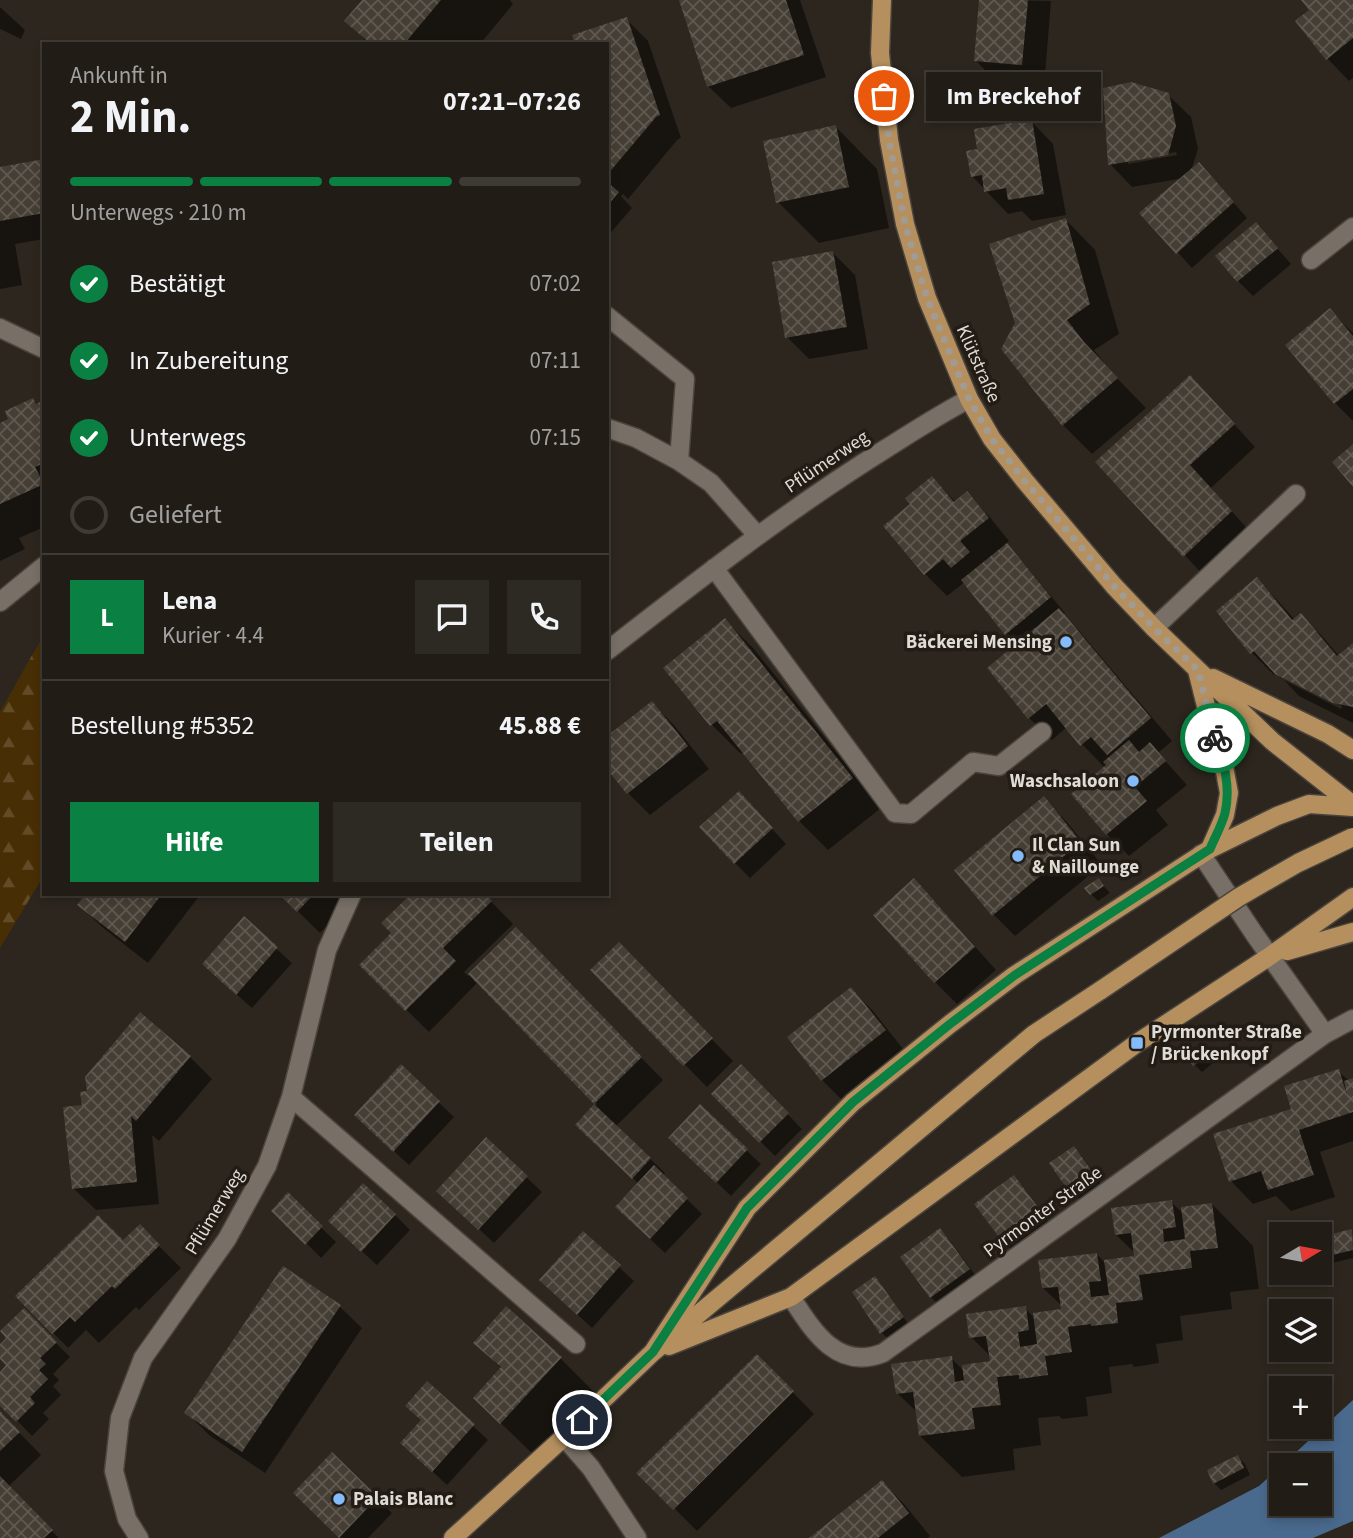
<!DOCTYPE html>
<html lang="de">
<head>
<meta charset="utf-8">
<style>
	body { margin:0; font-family:"Source Sans 3",sans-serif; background:#2d2923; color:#f1f3f6; height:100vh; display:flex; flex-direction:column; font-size:26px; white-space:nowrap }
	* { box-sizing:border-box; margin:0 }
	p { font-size:23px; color:#a2a1a1 }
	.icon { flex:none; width:38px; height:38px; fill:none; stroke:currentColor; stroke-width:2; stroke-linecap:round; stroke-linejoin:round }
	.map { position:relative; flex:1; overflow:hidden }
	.drawer { position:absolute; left:42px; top:42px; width:567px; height:854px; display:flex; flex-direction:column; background:#211c16; border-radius:0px; box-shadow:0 4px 10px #0003,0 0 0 2px #3e3a35 }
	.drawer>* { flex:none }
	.needle { width:46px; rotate:80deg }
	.controls { position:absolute; left:1269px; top:1222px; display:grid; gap:14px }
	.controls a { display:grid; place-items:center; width:63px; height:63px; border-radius:0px; background:#211c16; box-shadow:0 4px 10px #0003,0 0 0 2px #3e3a35; font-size:35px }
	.pin { position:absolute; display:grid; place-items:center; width:60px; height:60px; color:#fff; margin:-30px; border:4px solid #fff; border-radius:50%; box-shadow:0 2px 7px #0007 }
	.courier { position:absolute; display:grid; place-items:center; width:70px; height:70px; margin:-35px; border:5px solid #0b8043; border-radius:50%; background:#fff; color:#222; box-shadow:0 2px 9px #0007 }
	.bubble { position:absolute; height:49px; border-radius:0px; background:#211c16; box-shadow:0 4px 10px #0003,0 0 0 2px #3e3a35; font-size:23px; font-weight:700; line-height:49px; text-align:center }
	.headline em { font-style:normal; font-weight:700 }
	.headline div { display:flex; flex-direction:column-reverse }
	.headline { display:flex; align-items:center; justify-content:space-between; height:119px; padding:0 28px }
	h1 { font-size:46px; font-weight:700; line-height:52px }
	.bar { display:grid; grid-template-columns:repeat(4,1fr); gap:10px 7px; align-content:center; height:84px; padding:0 28px }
	.bar i { height:9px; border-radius:5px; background:#3e3a35 }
	.bar .selected { background:#0b8043 }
	.bar p { grid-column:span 4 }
	.line { display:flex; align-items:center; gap:18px; padding:0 28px; border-top:2px solid #3e3a35 }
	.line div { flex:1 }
	.round { display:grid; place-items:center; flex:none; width:74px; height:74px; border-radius:0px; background:#2d2923 }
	ol { padding:0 28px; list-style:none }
	li { display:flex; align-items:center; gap:21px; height:77px }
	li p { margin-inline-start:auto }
	li .icon { padding:7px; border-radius:50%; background:#0b8043; color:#fff; stroke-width:4 }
	li:last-child { color:#a2a1a1 }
	li i { width:38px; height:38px; border:4px solid #3e3a35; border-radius:50% }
	.action { display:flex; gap:14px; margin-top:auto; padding:14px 28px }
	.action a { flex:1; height:80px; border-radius:0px; background:#0b8043; color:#fff; font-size:28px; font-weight:700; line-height:80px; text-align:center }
	.action a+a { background:#2d2923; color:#f1f3f6 }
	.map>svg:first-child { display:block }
	.forest { fill:url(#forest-firs) }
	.water { fill:#49698d }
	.shadow { fill:#0007; fill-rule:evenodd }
	.building { fill:url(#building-cross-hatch) }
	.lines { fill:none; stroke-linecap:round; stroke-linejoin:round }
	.minor-casing { stroke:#4a443d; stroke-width:21 }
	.major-casing { stroke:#4a443d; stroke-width:21 }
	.minor { stroke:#787066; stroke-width:18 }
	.major { stroke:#b5905e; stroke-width:18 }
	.major-bridge-casing { stroke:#4a443d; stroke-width:21; stroke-linecap:butt }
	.major-bridge { stroke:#b5905e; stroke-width:18 }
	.done { stroke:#a09c95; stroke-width:7; stroke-dasharray:0 12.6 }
	.route { stroke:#0b8043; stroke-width:9 }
	.poi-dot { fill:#84bcfb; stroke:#231c15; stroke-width:2.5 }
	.labels { text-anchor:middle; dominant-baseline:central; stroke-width:7; stroke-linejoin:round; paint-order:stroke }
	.street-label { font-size:19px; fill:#dfdbd5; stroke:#231c15 }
	.poi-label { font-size:19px; font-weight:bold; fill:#dfdbd5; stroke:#231c15; text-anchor:start }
</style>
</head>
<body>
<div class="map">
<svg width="1353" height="1538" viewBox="0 0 1353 1538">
	<defs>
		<pattern id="forest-firs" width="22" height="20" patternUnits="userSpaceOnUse" patternTransform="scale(1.75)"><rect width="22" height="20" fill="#482e04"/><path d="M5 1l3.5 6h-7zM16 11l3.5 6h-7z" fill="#624c28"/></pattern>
		<pattern id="building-cross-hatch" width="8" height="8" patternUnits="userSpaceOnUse" patternTransform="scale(1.75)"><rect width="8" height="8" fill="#453e35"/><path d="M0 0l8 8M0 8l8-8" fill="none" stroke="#5f5951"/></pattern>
	</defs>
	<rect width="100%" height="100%" fill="#2c261e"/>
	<path class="forest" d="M44,634V875L0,948V712Z"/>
	<path class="water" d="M1353,1400V1521L1313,1538H1159L1259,1486L1281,1466V1503H1320V1465H1282Z"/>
	<path class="shadow" d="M365,0H510L513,4L480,44H369L347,21Z
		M681,0H800L826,77L731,108L708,86Z
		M981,0L1051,1L1044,87L998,83L976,61Z
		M1303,0H1353V78L1349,81L1327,58L1311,10Z
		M0,7L25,30L21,39L0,29Z
		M626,19L648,41L681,138L678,139L628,199L623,194L621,196L632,208L607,237V44Z
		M1168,95L1191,117L1198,149L1191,171L1213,179L1247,218L1192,268L1142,213L1184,178L1132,187L1110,164ZM1176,152L1177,155L1128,164V160Z
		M1031,121L1053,144L1066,215L1032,221L1022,211L1008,214L972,176L979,151Z
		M836,127L877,169L889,228L819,243L778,202Z
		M44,161V239L15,244L22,285L0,289V169Z
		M1066,220L1095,250L1119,334L1094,350L1113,374L1146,408L1092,454L1063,425Z
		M1256,224L1291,264L1253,296L1238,281Z
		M833,253L855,275L868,349L809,359L787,337Z
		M1330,310L1353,333V421L1335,403L1287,345Z
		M33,400L38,405L44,402V527L19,538L25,549L0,561V425L10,420Z
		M1212,400L1255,447L1211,488L1253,535L1206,578L1098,462Z
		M932,478L956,502L966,494L989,516L1009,541L1005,544L1021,560L1065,613L1063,614L1081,633L1172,741L1158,753L1187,785L1156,810L1168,825L1129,856L1107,834L1074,794L1105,768L1082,744L1067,727L1052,740L1029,718L1018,644L1007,634L965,582L947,596L925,574L886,526L912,505Z
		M1257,579L1279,602L1295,620L1301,615L1323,637L1339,656L1353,645V723L1299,696L1284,680L1341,709L1342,706L1275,672L1274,675L1252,653Z
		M725,620L754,649L881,808L828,850L799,821L744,751L741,754L712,725Z
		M652,703L674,725L709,769L650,815L628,793Z
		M1044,799L1066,821L1102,865L1015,936L993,914Z
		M753,808L786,844L750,878L735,863Z
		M914,880L936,903L996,970L957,1004L935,982L875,915Z
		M1098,880L1110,893L1098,901L1091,894Z
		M88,894H200V895L148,963L102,927L79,905Z
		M280,894H358L320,933Z
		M484,894L513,924L464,972L468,976L516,930L663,1080L616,1126L665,1173L663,1176L702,1214L665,1253L632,1222L639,1184L577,1125L597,1104L478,982L429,1032L361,965Z
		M244,919L292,963L252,1008L219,979Z
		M619,944L733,1061L707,1087L592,970Z
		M851,989L873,1011L907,1054L844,1102L822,1080Z
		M1202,1049L1214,1062L1202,1072L1195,1065Z
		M190,1057L212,1079L159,1141L152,1135L159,1204L96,1210L73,1188L84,1107Z
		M401,1067L454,1117L409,1165L371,1130Z
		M741,1067L802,1129L775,1156L713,1094Z
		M1338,1071L1349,1081L1353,1080V1141L1320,1152L1335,1197L1291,1211L1276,1196L1253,1204L1231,1181L1294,1110Z
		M486,1139L542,1192L494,1243L453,1205Z
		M1074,1148L1081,1155L1103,1186L1081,1201L1074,1195Z
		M746,1150L761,1164L731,1196L686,1153Z
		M1021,1184L1051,1225L1014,1252L1007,1245Z
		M288,1195L336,1242L321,1258L273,1210Z
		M1171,1202L1183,1213L1212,1204L1253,1246L1259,1289L1230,1292L1232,1309L1180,1316L1183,1340L1156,1344L1159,1363L1134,1367L1132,1364L1109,1367L1112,1393L1086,1397L1088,1416L1062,1419L1059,1416L1038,1418L1041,1445L1013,1449L1015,1470L962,1477L920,1436L918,1413L897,1393L951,1358L965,1372L992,1363L991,1357L971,1337L1025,1308L1035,1319L1063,1311V1307L1043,1288L1097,1254L1104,1262L1136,1257V1254L1116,1235Z
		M395,1215L410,1230L377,1265L345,1236Z
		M140,1227L181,1268L139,1310L136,1307L99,1343L86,1330L68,1348L17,1296L123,1243Z
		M940,1230L947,1237L976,1276L938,1304L931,1297L903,1258Z
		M1352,1230L1353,1258L1328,1264L1321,1257L1320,1238Z
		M583,1234L634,1281L592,1328L556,1295Z
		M881,1285L909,1325L888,1339L882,1333Z
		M339,1306L362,1328L265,1473L209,1435L187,1413Z
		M24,1311L70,1357L53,1374L59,1380L53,1386L61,1395L43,1413L49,1419L32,1436L0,1403V1374L9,1365L0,1356V1346L9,1338Z
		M475,1343L560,1358L601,1399L542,1463L475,1398L502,1369Z
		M757,1356L814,1414L697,1531L639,1473Z
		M427,1383L488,1440L447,1485L418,1458Z
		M0,1413L41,1455L8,1487L59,1538H0Z
		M332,1455L392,1513L368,1538H341L295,1493Z
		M1238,1457L1245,1464L1250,1475L1221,1490L1214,1483Z
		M882,1482L904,1504L930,1536L928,1538H812Z"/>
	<path class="building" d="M362,0H441L404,44H371L344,21Z
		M679,0H786L804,55L707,87Z
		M979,0H1028L1022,65L974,61Z
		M1301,0H1353V38L1326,60L1295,21L1309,10Z
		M627,17L660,115L656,117L607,175V44H575L572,35Z
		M1131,82L1169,93L1176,126L1168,155L1108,165L1103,88Z
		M1032,119L1044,194L1008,200L1006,188L984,192L982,175L971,177L966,151L977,149L974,129Z
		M836,125L849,187L776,203L763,141Z
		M44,159V213L0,221V167Z
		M1199,162L1234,202L1176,254L1139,213Z
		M607,182L619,192L607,206Z
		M1066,218L1090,304L1067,320L1084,342L1118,378L1062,426L1001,349L1015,323L989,244Z
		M1256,222L1278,248L1237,282L1215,256Z
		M833,251L847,327L785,338L772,262Z
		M1330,308L1353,336V389L1334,404L1285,345Z
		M1190,375L1235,424L1190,465L1232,511L1183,557L1095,462Z
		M33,398L36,404L44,400V463L35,467L44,484L0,504V423L8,419L5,411Z
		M1353,444V487L1332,462Z
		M932,476L954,502L967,491L989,518L960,541L970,552L951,568L943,559L924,575L883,526L910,504L905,498Z
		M1007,543L1051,597L1005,635L961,580Z
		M1257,577L1292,620L1301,613L1337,656L1353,643V707L1333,703L1275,674L1254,651L1250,654L1216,611Z
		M1059,608L1151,718L1107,755L1091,737L1080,746L1046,704L1028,719L987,668Z
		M725,618L853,778L798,822L717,721L710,726L663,668Z
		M652,701L688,746L627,794L607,769V736Z
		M1129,740L1139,752L1150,742L1166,761L1135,787L1147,801L1106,835L1071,794L1106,765L1103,762Z
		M739,791L773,828L734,864L699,827Z
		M1044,796L1081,842L992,916L954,870Z
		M914,878L975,947L934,983L873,915Z
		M1099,878L1104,886L1090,895L1084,888Z
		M86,894H162L125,942L77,905Z
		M279,894H314L297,912Z
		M411,894H486L492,901L443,948L456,961L405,1011L359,965L391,933L381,923Z
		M244,916L278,947L236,995L202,964Z
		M516,927L642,1057L594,1104L468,974Z
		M619,942L713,1038L683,1066L590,970Z
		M851,987L886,1030L821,1081L787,1037Z
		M140,1012L191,1056L136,1121L131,1116L137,1182L72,1189L63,1107L82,1105L80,1092L87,1091L85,1077Z
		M1203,1046L1209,1055L1193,1066L1187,1058Z
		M401,1064L440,1101L393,1152L354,1115Z
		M741,1064L789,1113L759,1143L711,1094Z
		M1339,1069L1347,1095L1344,1081L1353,1078V1112L1299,1130L1314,1175L1268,1190L1261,1171L1229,1182L1213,1134L1291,1109L1284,1086Z
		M594,1104L651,1158L632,1179L575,1125Z
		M700,1104L748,1149L716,1183L668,1138Z
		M486,1137L528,1176L478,1230L436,1191Z
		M1074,1146L1097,1178L1072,1196L1049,1163Z
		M654,1165L688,1198L650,1239L615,1207Z
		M1014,1175L1046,1218L1006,1246L974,1204Z
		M363,1183L396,1214L361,1252L328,1221Z
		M288,1192L323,1226L305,1245L271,1211Z
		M1172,1200L1176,1227L1163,1229L1164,1242L1185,1239L1181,1207L1212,1203L1218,1248L1190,1251L1192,1268L1139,1275L1143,1300L1116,1303L1118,1323L1091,1326V1324L1068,1327L1072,1352L1045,1356L1048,1375L1019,1379V1375L997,1377L1001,1405L972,1408L975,1429L919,1436L913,1392L896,1394L891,1364L952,1356L955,1382L964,1380L962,1365L990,1361L986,1336L969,1338L966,1314L1026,1306L1029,1330L1018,1332L1020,1347L1037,1344L1033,1313L1061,1309L1058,1287L1042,1288L1038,1260L1097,1253L1101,1281L1089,1282L1091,1297L1109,1295L1104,1260L1134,1256L1131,1233L1115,1235L1111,1208Z
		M98,1215L123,1240L140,1224L160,1245L115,1289L112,1286L75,1322L70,1317L52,1334L15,1296Z
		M940,1228L970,1269L930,1298L900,1257Z
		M1352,1229L1353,1250L1320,1258V1237Z
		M583,1231L621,1265L577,1315L539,1280Z
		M283,1266L341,1305L242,1452L184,1413Z
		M875,1276L904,1317L880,1334L852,1292Z
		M506,1306L562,1357L500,1424L473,1398L501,1367L473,1343Z
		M24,1308L57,1342L40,1358L46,1364L39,1370L48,1379L30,1397L35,1403L16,1422L0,1406V1372L6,1365L0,1359V1344L6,1338L0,1331Z
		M757,1354L794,1391L673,1510L636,1473Z
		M427,1381L475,1424L432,1472L400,1443L421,1420L405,1406Z
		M0,1411L20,1432L0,1451Z
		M332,1452L378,1497L339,1538L293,1493Z
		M1238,1455L1244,1468L1213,1484L1207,1470Z
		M0,1476L53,1530L44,1538H0Z
		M882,1480L909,1513L878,1538H809Z"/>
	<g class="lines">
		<g class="minor-casing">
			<path id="minor" d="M1311,260L1353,227
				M607,316L685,379L679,461
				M0,328L44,349
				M607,428L636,438L679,461L711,483L757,535
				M714,568L895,813L911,814L973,762L999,766L1042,732
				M0,602L44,566
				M1154,628L1296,494
				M607,651C698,580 789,509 887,448C914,431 940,414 969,399
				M1201,854L1255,935L1325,1034
				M291,1097L576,1344
				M791,1297C813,1331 837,1371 883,1353L1325,1034L1353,1019
				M564,1437L591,1468L637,1538
				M139,1538L127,1519L114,1471L120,1418L143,1358L227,1239L267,1166L291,1097L327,950L352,894"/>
		</g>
		<g class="major-casing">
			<path id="major" d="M882,0L880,53L889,140L905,224L927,298L969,399L992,439L1025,481L1114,586L1154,628L1272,741L1353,805
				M1197,670L1211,726L1223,761L1229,793L1225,815L1210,849
				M1213,678L1328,734L1353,750
				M1287,951L1353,932
				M669,1346L791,1297L1137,1043L1270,956L1353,897
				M653,1352L747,1208L853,1102L950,1024L1015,975L1210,849L1277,816L1309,804L1353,807
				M453,1538L564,1437L653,1352L1034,1034L1101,990"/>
		</g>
		<use href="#minor" class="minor"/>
		<use href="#major" class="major"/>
		<g class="major-bridge-casing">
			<path id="major-bridge" d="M1101,990L1239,897L1298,863L1353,837"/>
		</g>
		<use href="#major-bridge" class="major-bridge"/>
	</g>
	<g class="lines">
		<path class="done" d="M884,96L889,140L905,224L927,298L969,399L992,439L1025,481L1114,586L1154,628L1198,670L1215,738"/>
		<path class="route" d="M582,1420L653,1352L747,1208L853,1102L950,1024L1015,975L1210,849C1215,837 1222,825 1225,813C1231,787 1224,762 1215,738"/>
	</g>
	<g class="poi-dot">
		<circle cx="1066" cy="642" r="7"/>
		<circle cx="1133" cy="781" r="7"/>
		<circle cx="1018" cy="856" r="7"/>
		<rect x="1130" y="1036" width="14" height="14" rx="3.5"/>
		<circle cx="339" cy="1499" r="7"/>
	</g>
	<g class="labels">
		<g class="street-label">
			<text transform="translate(978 364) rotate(66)">Klütstraße</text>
			<text transform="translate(827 462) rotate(-34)">Pflümerweg</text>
			<text transform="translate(215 1212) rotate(-59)">Pflümerweg</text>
			<text transform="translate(1043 1212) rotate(-36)">Pyrmonter Straße</text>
		</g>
		<g class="poi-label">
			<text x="1052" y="642" text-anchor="end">Bäckerei Mensing</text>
			<text x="1119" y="781" text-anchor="end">Waschsaloon</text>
			<text x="1032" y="845">Il Clan Sun<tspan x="1032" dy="22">&amp; Naillounge</tspan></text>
			<text x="1151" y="1032">Pyrmonter Straße<tspan x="1151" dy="22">/ Brückenkopf</tspan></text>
			<text x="353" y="1499">Palais Blanc</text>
		</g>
	</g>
</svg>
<div class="controls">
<a><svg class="needle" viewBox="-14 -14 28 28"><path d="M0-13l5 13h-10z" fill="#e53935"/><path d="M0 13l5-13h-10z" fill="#a2a1a1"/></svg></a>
<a><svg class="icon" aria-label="layers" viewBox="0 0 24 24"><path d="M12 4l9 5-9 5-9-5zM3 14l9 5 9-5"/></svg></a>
<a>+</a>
<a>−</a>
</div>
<div class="pin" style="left:884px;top:96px;background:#ea580c"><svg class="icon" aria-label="bag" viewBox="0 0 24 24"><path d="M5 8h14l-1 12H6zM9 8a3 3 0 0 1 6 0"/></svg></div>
<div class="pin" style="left:582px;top:1420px;background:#1f2937"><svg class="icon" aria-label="home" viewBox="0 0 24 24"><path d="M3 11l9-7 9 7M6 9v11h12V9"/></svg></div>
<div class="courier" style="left:1215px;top:738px"><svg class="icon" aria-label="bike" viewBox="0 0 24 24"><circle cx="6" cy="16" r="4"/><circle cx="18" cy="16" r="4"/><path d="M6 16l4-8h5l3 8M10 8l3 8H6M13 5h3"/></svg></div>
<div class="bubble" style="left:926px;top:72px;width:175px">Im Breckehof</div>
<section class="drawer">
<div class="headline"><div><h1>2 Min.</h1><p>Ankunft in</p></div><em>07:21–07:26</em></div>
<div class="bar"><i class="selected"></i><i class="selected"></i><i class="selected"></i><i></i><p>Unterwegs · 210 m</p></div>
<ol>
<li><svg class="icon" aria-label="check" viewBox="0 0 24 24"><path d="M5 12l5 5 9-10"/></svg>Bestätigt<p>07:02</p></li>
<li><svg class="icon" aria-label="check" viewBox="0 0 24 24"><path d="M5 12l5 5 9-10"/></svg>In Zubereitung<p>07:11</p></li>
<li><svg class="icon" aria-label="check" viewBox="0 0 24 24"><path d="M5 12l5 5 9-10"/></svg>Unterwegs<p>07:15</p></li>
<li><i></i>Geliefert</li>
</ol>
<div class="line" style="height:126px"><b class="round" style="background:#0b8043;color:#fff">L</b><div><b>Lena</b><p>Kurier · 4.4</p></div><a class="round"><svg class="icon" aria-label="chat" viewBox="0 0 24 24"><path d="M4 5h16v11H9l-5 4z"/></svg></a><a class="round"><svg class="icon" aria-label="phone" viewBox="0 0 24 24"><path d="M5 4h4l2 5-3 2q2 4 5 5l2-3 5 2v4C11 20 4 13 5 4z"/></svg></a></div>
<div class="line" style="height:91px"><div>Bestellung #5352</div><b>45.88 €</b></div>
<div class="action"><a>Hilfe</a><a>Teilen</a></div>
</section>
</div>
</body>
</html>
